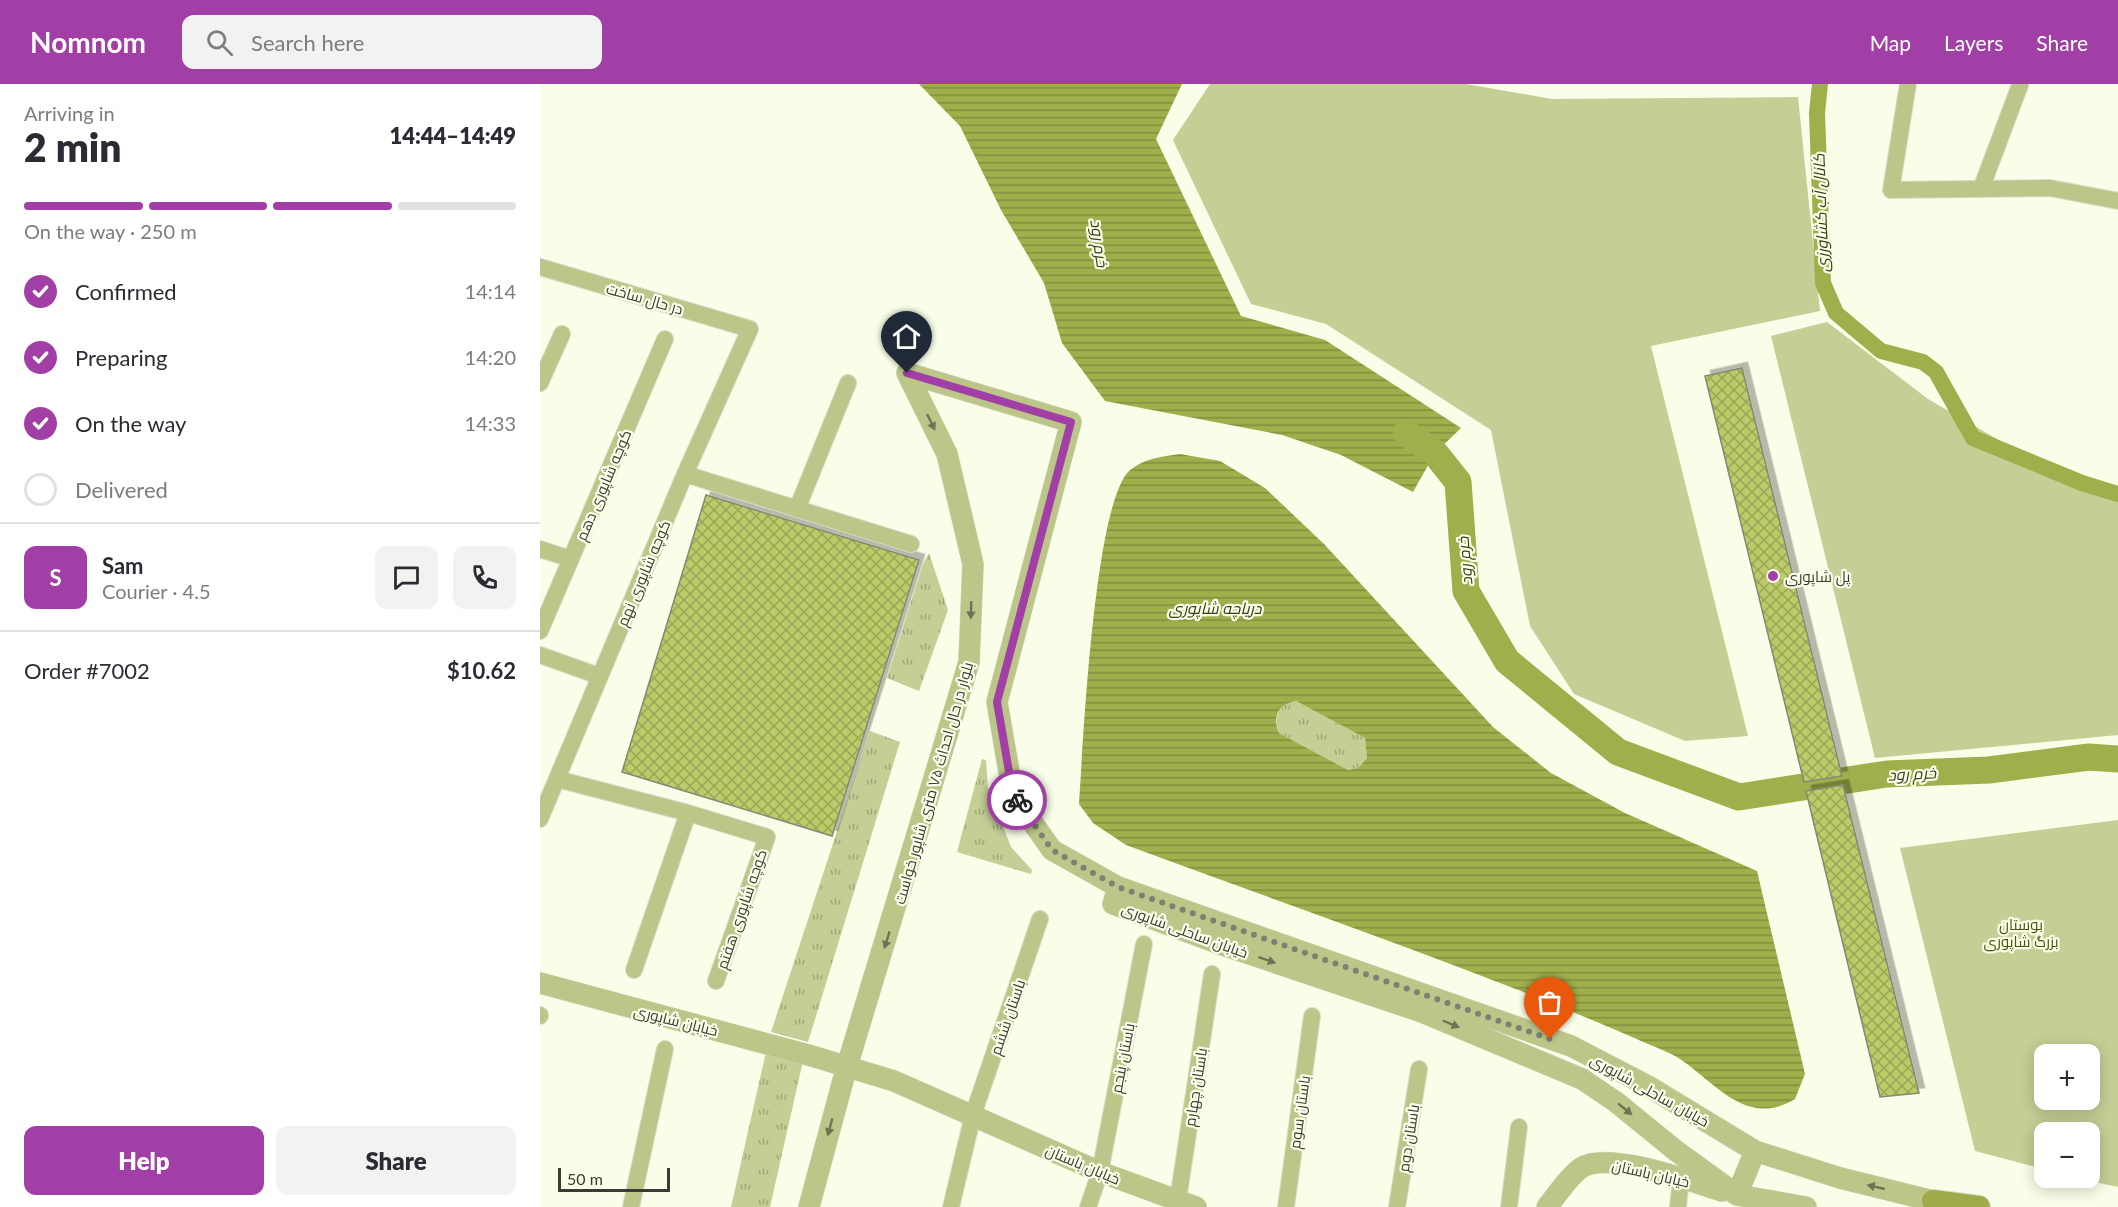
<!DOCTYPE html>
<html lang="en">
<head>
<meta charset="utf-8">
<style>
	body { margin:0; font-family:Lato,Cairo,sans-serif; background:#f2f2f3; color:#2b2b33; height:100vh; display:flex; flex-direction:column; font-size:22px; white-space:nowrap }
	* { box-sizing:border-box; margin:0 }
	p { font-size:20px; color:#7c7c81 }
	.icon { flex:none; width:33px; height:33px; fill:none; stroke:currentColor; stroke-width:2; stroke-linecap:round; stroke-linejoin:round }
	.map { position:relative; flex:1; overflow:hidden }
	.panel { display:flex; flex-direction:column; background:#fff; width:540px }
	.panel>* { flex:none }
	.fabs { position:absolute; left:1494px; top:960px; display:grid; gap:12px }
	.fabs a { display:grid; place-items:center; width:66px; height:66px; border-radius:12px; background:#fff; box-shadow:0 3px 15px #0003; font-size:30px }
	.scale { position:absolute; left:18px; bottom:15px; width:112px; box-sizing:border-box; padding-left:6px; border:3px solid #3a3c34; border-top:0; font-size:16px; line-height:21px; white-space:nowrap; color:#3a3c34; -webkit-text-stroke:4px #f9fee8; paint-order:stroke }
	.pin { position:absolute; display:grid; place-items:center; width:51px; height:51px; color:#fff; margin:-62px -26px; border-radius:50% 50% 50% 0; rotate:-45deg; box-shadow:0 0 6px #0007 }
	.pin .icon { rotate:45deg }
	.courier { position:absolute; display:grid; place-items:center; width:60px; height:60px; margin:-30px; border:4px solid #a13fa6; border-radius:50%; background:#fff; color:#222; box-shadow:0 2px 8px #0007 }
	.headline em { font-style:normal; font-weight:800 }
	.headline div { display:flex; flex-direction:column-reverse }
	.headline { display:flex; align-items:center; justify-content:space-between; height:102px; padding:0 24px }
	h1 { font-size:39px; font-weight:800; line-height:45px }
	.bar { display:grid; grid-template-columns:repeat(4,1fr); gap:9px 6px; align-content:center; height:72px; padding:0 24px }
	.bar i { height:8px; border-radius:4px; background:#e1e1e2 }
	.bar .current { background:#a13fa6 }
	.bar p { grid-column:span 4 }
	.line { display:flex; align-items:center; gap:15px; padding:0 24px; border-top:2px solid #e1e1e2 }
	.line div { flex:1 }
	.round { display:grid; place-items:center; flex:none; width:63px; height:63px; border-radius:12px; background:#f2f2f3 }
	ol { padding:0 24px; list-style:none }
	li { display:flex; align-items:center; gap:18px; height:66px }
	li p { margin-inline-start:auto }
	li .icon { padding:6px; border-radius:50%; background:#a13fa6; color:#fff; stroke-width:4 }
	li:last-child { color:#7c7c81 }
	li i { width:33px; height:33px; border:3px solid #e1e1e2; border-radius:50% }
	.primary-button { display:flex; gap:12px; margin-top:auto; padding:12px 24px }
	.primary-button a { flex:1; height:69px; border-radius:12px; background:#a13fa6; color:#fff; font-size:24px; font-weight:800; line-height:69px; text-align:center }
	.primary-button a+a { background:#f2f2f3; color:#2b2b33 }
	header { display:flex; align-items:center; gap:36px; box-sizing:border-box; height:84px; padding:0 30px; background:#a13fa6; color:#fff }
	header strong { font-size:28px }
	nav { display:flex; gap:33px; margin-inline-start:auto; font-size:21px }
	.search { width:420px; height:54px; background:#f2f2f3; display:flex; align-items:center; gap:15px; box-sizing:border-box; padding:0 21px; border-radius:12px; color:#7c7c81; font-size:22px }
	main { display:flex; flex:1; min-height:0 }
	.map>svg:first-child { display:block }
	.grass { fill:url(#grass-tufts) }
	.green { fill:#c4ce95; fill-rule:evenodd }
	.water { fill:url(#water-rules); fill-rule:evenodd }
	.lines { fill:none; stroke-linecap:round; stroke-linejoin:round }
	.canal { stroke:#a0ae4b; stroke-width:16 }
	.river { stroke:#a0ae4b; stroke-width:27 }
	.building { fill:url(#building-cross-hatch); stroke:#848874; stroke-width:1.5; filter:url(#shadow) }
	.minor-casing { stroke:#d7dbc8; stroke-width:18 }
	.tertiary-casing { stroke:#d7dbc8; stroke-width:22 }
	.secondary-casing { stroke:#d7dbc8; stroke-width:24 }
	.minor { stroke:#bcc688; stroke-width:16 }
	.tertiary { stroke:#bcc688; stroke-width:21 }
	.secondary { stroke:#9eab48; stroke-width:22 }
	.oneway { fill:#6e7356 }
	.done { stroke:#7d8073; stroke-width:6; stroke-dasharray:0 10.8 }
	.route { stroke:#a13fa6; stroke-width:8 }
	.poi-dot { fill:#a13fa6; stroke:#f9fee8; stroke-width:2 }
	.labels { text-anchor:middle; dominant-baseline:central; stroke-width:4.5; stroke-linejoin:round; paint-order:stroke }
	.street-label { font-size:15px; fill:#3a3c34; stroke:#f9fee8 }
	.poi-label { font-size:15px; fill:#3a3c34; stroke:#f9fee8; text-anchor:start }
	.park-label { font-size:15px; fill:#4d5409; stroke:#f9fee8 }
	.water-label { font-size:16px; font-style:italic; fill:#383d14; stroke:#f9fee8 }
</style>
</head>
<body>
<header>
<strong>Nomnom</strong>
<div class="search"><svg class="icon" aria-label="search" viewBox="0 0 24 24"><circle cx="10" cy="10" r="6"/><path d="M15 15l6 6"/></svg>Search here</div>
<nav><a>Map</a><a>Layers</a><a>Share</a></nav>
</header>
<main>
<section class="panel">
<div class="headline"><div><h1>2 min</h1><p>Arriving in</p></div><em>14:44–14:49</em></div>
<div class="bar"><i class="current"></i><i class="current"></i><i class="current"></i><i></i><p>On the way · 250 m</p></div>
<ol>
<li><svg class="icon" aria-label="check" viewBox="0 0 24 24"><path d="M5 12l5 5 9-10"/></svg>Confirmed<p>14:14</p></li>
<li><svg class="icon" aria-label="check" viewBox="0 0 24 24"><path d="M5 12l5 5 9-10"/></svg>Preparing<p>14:20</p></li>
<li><svg class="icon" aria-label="check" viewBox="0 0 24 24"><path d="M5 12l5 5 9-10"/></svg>On the way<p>14:33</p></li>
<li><i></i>Delivered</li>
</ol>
<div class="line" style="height:108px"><b class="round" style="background:#a13fa6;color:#fff">S</b><div><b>Sam</b><p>Courier · 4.5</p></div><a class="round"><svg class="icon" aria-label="chat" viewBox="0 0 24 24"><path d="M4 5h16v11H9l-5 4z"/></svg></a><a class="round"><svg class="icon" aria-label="phone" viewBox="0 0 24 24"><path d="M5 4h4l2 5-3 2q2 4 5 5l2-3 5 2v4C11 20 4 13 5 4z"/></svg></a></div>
<div class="line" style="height:78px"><div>Order #7002</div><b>$10.62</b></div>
<div class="primary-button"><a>Help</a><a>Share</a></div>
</section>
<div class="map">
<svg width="1578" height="1123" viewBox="0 0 1578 1123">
	<defs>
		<pattern id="grass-tufts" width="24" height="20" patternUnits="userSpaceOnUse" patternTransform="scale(1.5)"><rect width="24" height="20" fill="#c4ce95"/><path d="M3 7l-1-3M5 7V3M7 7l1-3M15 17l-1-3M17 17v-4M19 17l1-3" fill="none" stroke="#a0a87a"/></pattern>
		<pattern id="water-rules" width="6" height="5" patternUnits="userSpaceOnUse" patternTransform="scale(1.5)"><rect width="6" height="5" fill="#a0ae4b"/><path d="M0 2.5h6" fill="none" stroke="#838f3f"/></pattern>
		<pattern id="building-cross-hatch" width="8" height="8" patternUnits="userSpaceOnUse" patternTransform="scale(1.5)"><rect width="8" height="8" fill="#bcca67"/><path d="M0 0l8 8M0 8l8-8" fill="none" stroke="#9aa556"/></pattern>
		<filter id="shadow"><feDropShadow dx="5.5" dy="-5.5" stdDeviation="0" flood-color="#0004"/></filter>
	</defs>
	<rect width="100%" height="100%" fill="#f9fee8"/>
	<path class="grass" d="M389,469L408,526L379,607L347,594L383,480Z
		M756,617L825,654L827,674L818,684L808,686L739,649C733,632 738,621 756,617Z
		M330,647L360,658L268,958L231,948Z
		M442,675L446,676L448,703L471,763L492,786L491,790L417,768Z
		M226,968L263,977L230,1123H191Z"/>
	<path class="green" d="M670,0H926L1012,15L1258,13L1280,227L1111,262L1208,652L1145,657L1034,610L990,542L951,346L786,240L711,220L633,56Z
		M1287,238L1388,315L1548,408L1578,416V651L1335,674L1231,252Z
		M1578,736V1103L1536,1094H1550V1048H1504V1085L1435,1067L1360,764ZM1550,970V1016H1504V970Z"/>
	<path class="water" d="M379,0H642L616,55L701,232L785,256L921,344L895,369L873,408L801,371L742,351L565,317L522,259L504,199L461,126L420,42Z
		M640,370L680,377L725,404L784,460L953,643L1011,689L1085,729L1217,787L1265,990L1255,1015C1205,1045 1175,997 1137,973C1128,968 1118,964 1108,960C938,885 760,826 586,761L553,739L539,720C543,662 554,421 589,387C604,374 621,373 640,370ZM756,617L825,654L827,674L818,684L808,686L739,649C732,632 738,621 756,617Z"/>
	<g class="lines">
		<path class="canal" d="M1280,0L1277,29L1283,199L1296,229L1341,267L1383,278L1396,288L1433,354L1542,399L1578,410"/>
		<path class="river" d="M866,349L895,369L918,398L926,507L967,577L1078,668L1199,713L1347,690L1449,686L1549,673L1578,675"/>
	</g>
	<path class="building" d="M1202,284L1302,692L1264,698L1165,292Z
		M166,411L379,476L292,752L82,688Z
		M1303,701L1379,1009L1340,1013L1266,707Z"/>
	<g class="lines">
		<g class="minor-casing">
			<path id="minor" d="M1368,0L1351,106L1510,104L1578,117
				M1441,105L1480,1
				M0,183L210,245L145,390L0,735
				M0,299L22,250
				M145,390L371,460
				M257,425L308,299
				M0,465L31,475
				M0,547L125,255
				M0,571L59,592
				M17,695L148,729L227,753L176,897
				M94,886L148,729
				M0,932V931
				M638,1116L672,890
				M91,1123L125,965
				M411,1123L433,1031L500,835
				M548,1123L560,1088L604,860
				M746,1123L772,932
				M857,1123L879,985
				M969,1123L979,1043
				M1138,1123L1141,1095"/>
		</g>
		<g class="tertiary-casing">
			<path id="tertiary" d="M578,803L573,820L677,859L882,928L1042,995L1076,1018L1135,1066L1197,1111L1266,1123
				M0,899L272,972L354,997L560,1088L656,1123
				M1197,1111L1215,1067
				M269,1123L305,989L429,578L433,480L407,370L367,289L531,338L457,618L473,711L512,766L578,803L1031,962L1108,1002L1215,1067L1300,1094L1393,1117
				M1007,1123C1017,1111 1028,1093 1041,1084C1066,1066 1153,1098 1182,1107"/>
		</g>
		<g class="secondary-casing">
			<path id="secondary" d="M1393,1117L1439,1123"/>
		</g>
		<use href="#minor" class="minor"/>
		<use href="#tertiary" class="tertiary"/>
		<use href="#secondary" class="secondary"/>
	</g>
	<defs><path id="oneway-solid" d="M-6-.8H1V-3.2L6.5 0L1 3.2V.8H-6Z" transform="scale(1.5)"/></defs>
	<g class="oneway">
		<use href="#oneway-solid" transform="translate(391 338) rotate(64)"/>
		<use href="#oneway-solid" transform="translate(431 526) rotate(92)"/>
		<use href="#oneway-solid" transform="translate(347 856) rotate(107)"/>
		<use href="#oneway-solid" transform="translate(727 876) rotate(19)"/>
		<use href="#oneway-solid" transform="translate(911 940) rotate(23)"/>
		<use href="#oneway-solid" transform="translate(1085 1025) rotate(39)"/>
		<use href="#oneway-solid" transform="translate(290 1043) rotate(105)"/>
		<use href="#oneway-solid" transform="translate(1336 1103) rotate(-167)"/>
	</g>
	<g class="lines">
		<path class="done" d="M477,716L512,766L578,803L1010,955"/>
		<path class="route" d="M367,289L531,338L457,618L473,711L477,716"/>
	</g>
	<circle class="poi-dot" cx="1233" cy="492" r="6"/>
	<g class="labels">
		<g class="street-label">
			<text transform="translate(105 214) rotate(16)">در حال ساخت</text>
			<text transform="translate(63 401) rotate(-67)">کوچه شاپوری دهم</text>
			<text transform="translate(103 489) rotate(-67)">کوچه شاپوری نهم</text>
			<text transform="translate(393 699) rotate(-74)">بلوار در حال احداث ۷۵ متری شاپور خواست</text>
			<text transform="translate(201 825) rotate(-71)">کوچه شاپوری هفتم</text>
			<text transform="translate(645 846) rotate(20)">خیابان ساحلی شاپوری</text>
			<text transform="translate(467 933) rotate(-71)">باستان ششم</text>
			<text transform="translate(136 936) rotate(14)">خیابان شاپوری</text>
			<text transform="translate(582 974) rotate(-79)">باستان پنجم</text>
			<text transform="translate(655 1003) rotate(-81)">باستان چهارم</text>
			<text transform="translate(1110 1006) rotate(29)">خیابان ساحلی شاپوری</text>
			<text transform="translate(759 1028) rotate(-82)">باستان سوم</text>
			<text transform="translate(868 1054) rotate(-81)">باستان دوم</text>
			<text transform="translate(543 1080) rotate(23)">خیابان باستان</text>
			<text transform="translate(1111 1089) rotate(13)">خیابان باستان</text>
		</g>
		<g class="poi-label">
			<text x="1245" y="492">پل شاپوری</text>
		</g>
		<g class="park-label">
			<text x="1481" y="840">بوستان<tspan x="1481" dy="17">بزرگ شاپوری</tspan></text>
		</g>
		<g class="water-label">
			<text transform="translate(1280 129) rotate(-92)">کانال آب کشاورزی</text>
			<text transform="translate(560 159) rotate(82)">خرم رود</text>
			<text transform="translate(924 477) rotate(-95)">خرم رود</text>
			<text x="675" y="523">دریاچه شاپوری</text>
			<text transform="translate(1372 689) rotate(-3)">خرم رود</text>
		</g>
	</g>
</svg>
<div class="fabs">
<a>+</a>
<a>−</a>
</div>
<div class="scale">50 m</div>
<div class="pin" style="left:1010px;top:955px;background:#ea580c"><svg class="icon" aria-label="bag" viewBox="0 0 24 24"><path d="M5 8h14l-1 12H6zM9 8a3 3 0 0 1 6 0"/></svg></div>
<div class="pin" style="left:367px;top:289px;background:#1f2937"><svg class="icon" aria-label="home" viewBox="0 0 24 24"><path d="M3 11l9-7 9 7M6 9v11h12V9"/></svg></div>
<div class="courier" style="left:477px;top:716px"><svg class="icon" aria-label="bike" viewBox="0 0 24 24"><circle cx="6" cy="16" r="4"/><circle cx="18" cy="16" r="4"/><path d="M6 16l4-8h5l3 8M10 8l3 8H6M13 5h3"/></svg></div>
</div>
</main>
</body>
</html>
